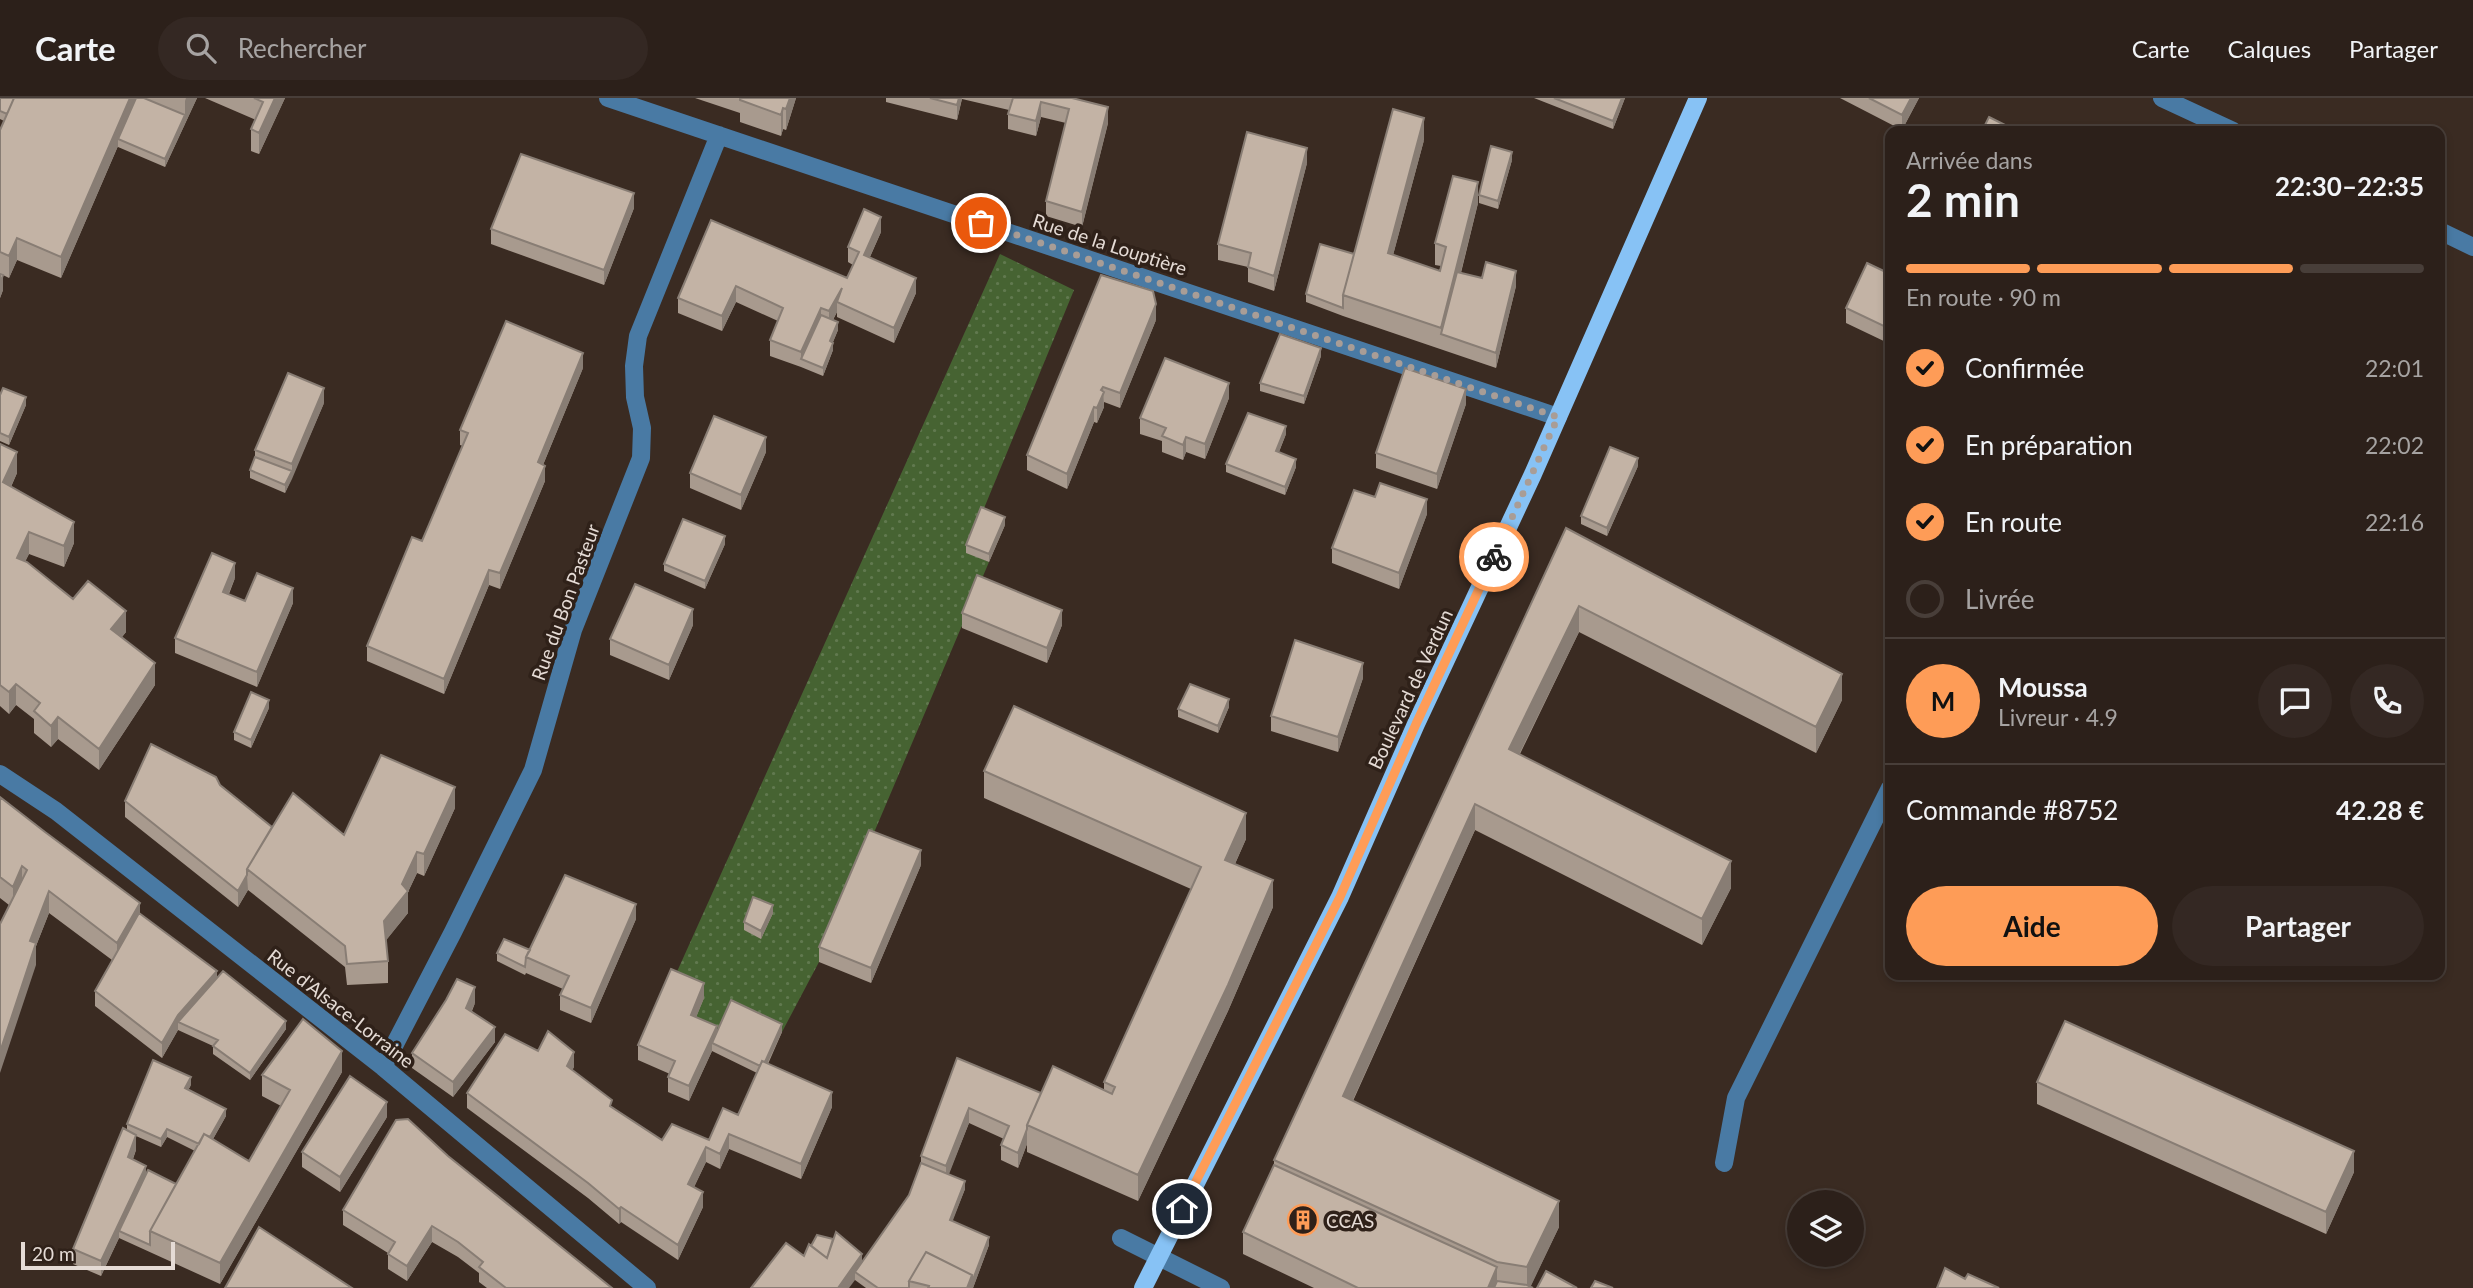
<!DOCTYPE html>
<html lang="fr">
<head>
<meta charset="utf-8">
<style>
	body { margin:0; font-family:Lato,sans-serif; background:#342823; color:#f1f3f6; height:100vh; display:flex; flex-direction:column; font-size:26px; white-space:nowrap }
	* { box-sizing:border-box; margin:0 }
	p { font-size:23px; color:#a6a3a2 }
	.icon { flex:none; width:38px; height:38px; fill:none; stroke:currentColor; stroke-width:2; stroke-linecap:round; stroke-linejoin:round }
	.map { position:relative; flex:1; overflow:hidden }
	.side { position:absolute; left:1885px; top:28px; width:560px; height:854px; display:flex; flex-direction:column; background:#2c201a; border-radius:14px; box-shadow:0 4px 10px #0003,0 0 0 2px #483e39 }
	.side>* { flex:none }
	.tools { position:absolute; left:1787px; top:1092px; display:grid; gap:14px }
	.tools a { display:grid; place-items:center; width:77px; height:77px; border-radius:50%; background:#2c201a; box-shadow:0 4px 10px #0003,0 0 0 2px #483e39; font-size:35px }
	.scale { position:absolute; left:21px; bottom:18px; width:154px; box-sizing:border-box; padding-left:7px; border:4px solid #e5dbd5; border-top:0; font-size:19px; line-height:24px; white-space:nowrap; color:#e5dbd5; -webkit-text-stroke:5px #2f2119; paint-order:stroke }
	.pin { position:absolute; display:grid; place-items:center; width:60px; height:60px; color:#fff; margin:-30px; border:4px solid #fff; border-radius:50%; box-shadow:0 2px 7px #0007 }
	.courier { position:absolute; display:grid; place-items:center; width:70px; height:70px; margin:-35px; border:5px solid #fe9c57; border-radius:50%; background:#fff; color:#222; box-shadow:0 2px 9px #0007 }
	.summary em { font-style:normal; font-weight:700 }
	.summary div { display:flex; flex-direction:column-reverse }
	.summary { display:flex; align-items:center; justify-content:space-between; height:119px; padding:0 21px }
	h1 { font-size:46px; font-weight:700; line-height:52px }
	.bar { display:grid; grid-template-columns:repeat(4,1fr); gap:10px 7px; align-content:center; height:84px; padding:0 21px }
	.bar i { height:9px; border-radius:5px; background:#483e39 }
	.bar .on { background:#fe9c57 }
	.bar p { grid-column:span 4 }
	.line { display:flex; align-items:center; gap:18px; padding:0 21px; border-top:2px solid #483e39 }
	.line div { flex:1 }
	.round { display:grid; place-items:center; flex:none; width:74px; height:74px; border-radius:37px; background:#342823 }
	ol { padding:0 21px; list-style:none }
	li { display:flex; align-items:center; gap:21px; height:77px }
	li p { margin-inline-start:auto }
	li .icon { padding:7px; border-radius:50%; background:#fe9c57; color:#111; stroke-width:4 }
	li:last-child { color:#a6a3a2 }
	li i { width:38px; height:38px; border:4px solid #483e39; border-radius:50% }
	.action { display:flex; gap:14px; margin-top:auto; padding:14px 21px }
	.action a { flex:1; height:80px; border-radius:42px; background:#fe9c57; color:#111; font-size:28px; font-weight:700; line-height:80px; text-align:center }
	.action a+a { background:#342823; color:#f1f3f6 }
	header { display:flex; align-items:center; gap:42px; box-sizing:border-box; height:98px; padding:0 35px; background:#2c201a; border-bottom:2px solid #483e39 }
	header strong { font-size:33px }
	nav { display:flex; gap:38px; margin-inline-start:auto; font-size:24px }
	.search { width:490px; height:63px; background:#342823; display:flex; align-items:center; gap:18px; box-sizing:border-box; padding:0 24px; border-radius:38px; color:#a6a3a2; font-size:26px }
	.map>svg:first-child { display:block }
	.green { fill:url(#green-dots) }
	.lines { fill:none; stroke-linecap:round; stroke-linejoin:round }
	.minor { stroke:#497aa4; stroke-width:18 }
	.major { stroke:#87c2f5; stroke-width:18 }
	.wall { fill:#a89a8e; fill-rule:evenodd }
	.shaded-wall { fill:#887d74 }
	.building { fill:#c3b3a5; stroke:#887d74; stroke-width:2 }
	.done { stroke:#a99d96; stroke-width:7; stroke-dasharray:0 12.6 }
	.route { stroke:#fe9c57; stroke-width:9 }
	.labels { text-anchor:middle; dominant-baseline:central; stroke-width:7; stroke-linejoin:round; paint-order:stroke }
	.street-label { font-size:19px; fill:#e5dbd5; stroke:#2f2119 }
	.poi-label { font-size:19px; fill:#e5dbd5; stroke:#2f2119; text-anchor:start }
</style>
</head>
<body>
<header>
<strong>Carte</strong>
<div class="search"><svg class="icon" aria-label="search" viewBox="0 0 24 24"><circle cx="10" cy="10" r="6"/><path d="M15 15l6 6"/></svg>Rechercher</div>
<nav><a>Carte</a><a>Calques</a><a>Partager</a></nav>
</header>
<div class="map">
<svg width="2473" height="1190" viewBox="0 0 2473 1190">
	<defs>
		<pattern id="green-dots" width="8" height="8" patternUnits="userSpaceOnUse" patternTransform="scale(1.75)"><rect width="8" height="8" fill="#466332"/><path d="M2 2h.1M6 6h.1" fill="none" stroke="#61794f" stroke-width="1.8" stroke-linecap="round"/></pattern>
	</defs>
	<rect width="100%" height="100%" fill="#3a2b22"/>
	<path class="green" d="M1000,156L1074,192L966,454L989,464L819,864L782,934L731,910L717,943L691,932L671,887Z"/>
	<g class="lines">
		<path class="minor" d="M608,0L1558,319
			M2162,0L2233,33
			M2440,133L2473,149
			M0,676L56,713L383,969L647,1190
			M383,969L453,834L533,672L573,532L641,360L642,330L635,299L634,268L638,238L719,37
			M1724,1065L1736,1000L1890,690
			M1121,1140L1221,1190"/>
		<path class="major" d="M1143,1190L1340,799L1416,626L1533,376L1698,0"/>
	</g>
	<path class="wall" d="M0,0H197L165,69L118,49V48L61,180L17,162L9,180L3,177V192L0,200V32L4,23L0,21Z
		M205,0H285L259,56L251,53V31L256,22Z
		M695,0H796L786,32L783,31L781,38L740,24V15Z
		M886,0H1076L1075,2L1108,25L1082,129L1046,118V103L1066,25L1041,19L1036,38L1008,31V16L1009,12L962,1L957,22L886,4Z
		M1534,0H1625L1613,31Z
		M1840,0H1919L1902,32Z
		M1424,42L1393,157L1440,173L1441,168L1435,167V145L1478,105L1461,175L1516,188L1496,270L1343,218L1306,204V196L1354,156Z
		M1512,62L1498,111L1479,105V97Z
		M1307,65L1274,193L1248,184V169L1218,162V146Z
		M634,110L604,187L491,146V131Z
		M711,122L847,180L853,167L848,164V149L881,134L870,159L916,195L894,245L837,219V214L833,222L838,232L833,244V252L823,278L801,269L770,258V242L778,223L736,204L722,233L678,215V200Z
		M1890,176V246L1846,225V210Z
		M1156,222L1120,310L1104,304V309L1097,325L1094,324L1067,391L1027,372V357Z
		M1321,258L1304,306L1260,293V285Z
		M583,270L543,367L545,383L500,491L489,487L444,596L367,563V548L422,443L463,348L460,347V332Z
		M0,297L26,307L9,347L0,343Z
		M1229,300L1205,361L1186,354L1183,362L1162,354V343L1140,336V320Z
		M324,305L285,395L250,380V372L255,359V352Z
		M1466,306L1437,391L1376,370V355Z
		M1286,336L1279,354L1296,369L1285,397L1226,374V366Z
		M0,346L17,375L11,389L74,445L64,469L29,456L25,463L73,501L126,534L122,539L155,587L99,672L58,641L51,649L34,635V621L16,607L9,616L0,608Z
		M766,354L741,412L690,390V375Z
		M1638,368L1607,438L1581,426V418Z
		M1427,416L1399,491L1332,465V450Z
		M1005,427L989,464L966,455V447Z
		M1566,430L1842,602L1816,655L1579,534L1520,656L1731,790L1702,847L1475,732L1353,1003L1559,1129L1530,1189L1533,1190H1314L1243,1156V1134L1274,1067V1062Z
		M725,446L705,491L664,473V466Z
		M235,480L229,496L245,503L293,505L257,589L175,555V540Z
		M962,515L1062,527L1047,565L962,530Z
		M693,527L669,582L610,557V541Z
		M1363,580L1338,654L1271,633V618Z
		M1229,609L1218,635L1178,619V611Z
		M269,610L251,650L234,642V634Z
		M984,673L1246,741L1235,766L1273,809L1228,913L1138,1103L1027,1054V1046L1018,1070L1001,1062V1047L1004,1041L969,1025L948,1077L965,1091L952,1123L989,1147L973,1190H866L855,1182L804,1158L811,1148L862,1164L909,1097L921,1065V1058L957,960L1041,995L1104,992V984L1191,791L984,700Z
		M220,687L272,729L344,737L455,710L424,778L417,775L408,794V815L386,842L388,863V885L347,887L345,869L248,792L238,809L125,719V703Z
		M0,699L217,879L286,931L250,982L213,956V948L178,932L162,960L95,908V893L112,862L49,815L36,848V867L9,807L0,800Z
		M921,767L871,885L819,864V849Z
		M773,815L761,841L744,832V824Z
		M636,821L591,925L560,912V897L563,891L526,875L525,877L497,863V855L530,852Z
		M704,900L696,919L717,935L782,934L768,966L832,1009L801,1081L729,1051L720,1071L706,1064L694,1089L703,1109L678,1162L621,1124L619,1126L588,1100L467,1010V995L574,969L572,972L612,1009L662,1042H709L738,1017L757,975L712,953L689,1003L668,994V979L670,976L638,962V947Z
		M475,905L472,913L495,944L453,999L412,970V955Z
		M342,974L220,1186L119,1140L101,1178L73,1166V1151L127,1032V1026L191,987L188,992L226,1018L213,1041L249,1063L281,1008L262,998V977ZM136,1038L161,1049L167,1039L195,1053L176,1086L146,1076L133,1061L136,1052Z
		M2037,984L2354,1074L2326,1136L2037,1006Z
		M387,1019L340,1094L302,1069V1054Z
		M448,1058L612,1190H487L479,1184V1175L458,1159L432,1144L407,1183L388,1171V1155L343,1127V1112Z"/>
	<path class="shaded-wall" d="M130,0H137L118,41V48L61,180V159Z
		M186,0H197L165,69V61L185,17V3Z
		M275,0H285L259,56V35Z
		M790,0H796L786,32V11Z
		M959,0H962L957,22V7Z
		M1622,0H1625L1613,31V23Z
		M1911,0H1919L1902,32V17Z
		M1041,4V19L1036,38V23Z
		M1108,9V25L1082,129V114Z
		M783,10V31L781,38V17Z
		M1424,20V42L1388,176V155Z
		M1307,50V65L1274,193V178Z
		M1512,54V62L1498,111V103Z
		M1478,84V105L1445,238L1441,236V230Z
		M634,95V110L604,187V172Z
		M881,119V134L864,172V157Z
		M17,140V162L9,180V158Z
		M1516,173V188L1496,270V255Z
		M3,177V192L0,200V185Z
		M916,180V195L894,245V230Z
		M736,188V204L722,233V218Z
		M842,190L837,204V214L829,228V213Z
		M1156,206V222L1120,310V295Z
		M821,210V225L801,261V254Z
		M838,224V232L830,251V243Z
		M833,245V252L823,278V270Z
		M1321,250V258L1304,306V298Z
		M583,255V270L538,379V364Z
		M1229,285V300L1205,361V346Z
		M1103,289L1104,309L1097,325V310Z
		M324,290V305L292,381V366Z
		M1466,291V306L1437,391V376Z
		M26,299V307L9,347V339Z
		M1094,309V324L1067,391V376Z
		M1286,328V336L1276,361V353Z
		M766,339V354L741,412V397Z
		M1186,339V354L1183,362V347Z
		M17,354V375L3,406V384Z
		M1638,360V368L1607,438V430Z
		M1296,361V369L1285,397V389Z
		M545,368V383L500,491V475Z
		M292,373V381L285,395V387Z
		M1427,401V416L1399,491V475Z
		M1005,419V427L989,464V456Z
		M74,424V445L64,469V448Z
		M29,434V456L17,481V460Z
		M725,438V446L705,491V483Z
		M235,465V480L223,509V494Z
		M489,472V487L444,596V581Z
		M293,490V505L257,589V574Z
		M1579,508V534L1509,677V651Z
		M693,511V527L669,582V567Z
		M1062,512V527L1047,565V550Z
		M126,513V534L111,552V531Z
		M155,565V587L99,672V651Z
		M1363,565V580L1338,654V639Z
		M1842,576V602L1816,655V629Z
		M16,586V607L9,616V594Z
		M1229,601V609L1218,635V628Z
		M269,602V610L251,650V642Z
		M58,619V641L51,649V628Z
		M455,689V710L424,778V756Z
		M1475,706V732L1343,1024V998Z
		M1246,715V741L1225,788V762Z
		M921,752V767L871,885V870Z
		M417,754V775L408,794V815L384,845V823Z
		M1731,763V790L1702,847V821Z
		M22,768V790L13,810V789Z
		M247,777L248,792L238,809V793Z
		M1273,782V809L1228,913L1138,1103V1077Z
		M49,793V815L36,848V867L0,975V954L30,843Z
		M140,805V827L117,866V845Z
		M636,806V821L591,925V910Z
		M773,807V815L761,841V833Z
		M217,873V888L178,924V932L162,960V945L178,917Z
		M704,885V900L691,932V917Z
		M475,889V905L466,925V910Z
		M286,923V931L250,982V975Z
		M782,926V934L762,977V969Z
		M717,928V943L712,945V953L689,1003V988Z
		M495,929V944L453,999V984Z
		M342,953V974L220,1186V1165Z
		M574,954V969L567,983V968Z
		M191,979V987L185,998V990Z
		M832,994V1009L801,1081V1066Z
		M387,1004V1019L340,1094V1079Z
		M969,1010V1025L946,1084V1068Z
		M226,1011V1018L204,1057V1049Z
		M167,1031V1039L161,1049V1041Z
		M1027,1031V1046L1018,1070V1055Z
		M729,1036V1051L720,1071V1056Z
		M136,1037V1052L128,1074V1059Z
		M706,1049V1064L688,1102V1086Z
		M2354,1053V1074L2326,1136V1114Z
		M146,1068V1084L119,1133V1140L101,1178V1163Z
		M965,1083V1091L950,1130V1122Z
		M703,1094V1109L678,1162V1147Z
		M1559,1103V1129L1530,1190H1527V1169Z
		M621,1109V1124L619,1126V1111Z
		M432,1128V1144L407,1183V1168Z
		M989,1139V1147L973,1190H967Z
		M862,1156V1171L855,1174V1182L849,1190H838Z
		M1497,1169V1190H1488Z"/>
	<path class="building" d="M0,0H14L7,16L0,13Z
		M14,0H130L61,159L17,140L9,158L0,154V32Z
		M136,0H144L185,17L165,61L118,41Z
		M254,0H275L259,35L251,31L263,4Z
		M740,0H790L786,11L783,10L781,17L740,2Z
		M930,0H959L957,7Z
		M1013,0H1072L1108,9L1082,114L1046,103L1069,11L1041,4L1036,23L1008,16Z
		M1554,0H1622L1613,23Z
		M1869,0H1911L1902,17Z
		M1393,11L1424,20L1388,155L1440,173L1446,149L1435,145L1453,78L1478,84L1441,230L1343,197Z
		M1989,19L2017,33H1982Z
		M1247,34L1307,50L1274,178L1248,169L1251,155L1218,146Z
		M1491,48L1512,54L1498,103L1479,97Z
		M521,56L634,95L604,172L491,131Z
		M864,111L881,119L864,157L916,180L894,230L837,204L842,190L829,213L821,210L801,254L770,242L783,210L736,188L722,218L678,200L711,122L847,180L859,154L848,149Z
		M1320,146L1354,156L1343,197V210L1306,196Z
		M1486,164L1516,173L1496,255L1441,236L1457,174L1482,180Z
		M1867,165L1890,176V231L1846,210Z
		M0,176L3,177L0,185Z
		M1101,177L1153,193L1156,206L1120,295L1103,289L1101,292L1104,294L1097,310L1094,309L1067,376L1027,357Z
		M821,217L838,224L830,243L833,245L823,270L801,261Z
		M506,223L583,255L538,364L545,368L500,475L489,472L444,581L367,548L412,439L422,443L468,335L460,332Z
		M1280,236L1321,250L1304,298L1260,285Z
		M1165,260L1229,285L1205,346L1186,339L1183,347L1162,338L1166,330L1140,320Z
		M1405,270L1466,291L1437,376L1376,355Z
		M288,275L324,290L292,366L255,352Z
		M3,290L26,299L9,339L0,335V297Z
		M1248,315L1286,328L1276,353L1296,361L1285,389L1226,366Z
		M714,318L766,339L741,397L690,375Z
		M0,346L17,354L3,384L74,424L64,448L29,434L17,460L27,464L73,501L88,483L126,513L111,531L155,565L99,651L58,619L51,628L34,613L40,605L16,586L9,594L0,587Z
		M1610,349L1638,360L1607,430L1581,418Z
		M255,359L292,373L285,387L250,372Z
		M1380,385L1427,401L1399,475L1332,450L1354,392L1375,399Z
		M981,409L1005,419L989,456L966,447Z
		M683,421L725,438L705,483L664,466Z
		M1566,430L1842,576L1816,629L1579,508L1509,651L1731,763L1702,821L1475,706L1343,998L1559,1103L1527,1169L1497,1164L1274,1062Z
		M212,455L235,465L223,494L245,503L257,475L293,490L257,574L175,540Z
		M977,477L1062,512L1047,550L962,515Z
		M635,486L693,511L669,567L610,541Z
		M1295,542L1363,565L1338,639L1271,618Z
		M1190,586L1229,601L1218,628L1178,611Z
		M251,594L269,602L251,642L234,634Z
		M1014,608L1246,715L1225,762L1273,782L1228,887L1138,1077L1027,1027L1053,968L1112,996L1115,989L1104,984L1201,769L984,673Z
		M151,646L216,679L220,687L272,729L247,771V777L238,793L125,703Z
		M381,657L455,689L424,756L417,754L402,786L408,793L384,823L388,863L347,866L345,848L247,771L293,695L344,737Z
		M0,699L45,734L140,805L117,845L49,793L30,843L36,845L0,954V826L27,772L22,768L13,789L0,779Z
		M869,732L921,752L871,870L819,849Z
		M565,777L636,806L591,910L560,897L569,878L526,859Z
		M753,799L773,807L761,833L744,824Z
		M139,815L217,873L178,917L162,945L95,893Z
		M504,841L530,852L526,859L525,869L497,855Z
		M671,871L704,885L691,917L717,928L689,988L668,979L675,963L638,947Z
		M223,873L286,923L250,975L213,948L218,942L178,924Z
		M457,881L475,889L466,910L495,929L453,984L412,955L446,902Z
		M731,902L782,926L765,964L762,963L760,968L712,945Z
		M303,921L342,953L220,1165L150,1133L204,1036L249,1063L290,992L262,977Z
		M2065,923L2354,1053L2326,1114L2037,984Z
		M548,933L574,954L567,968L612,1002L610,1008L662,1042L672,1026L709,1042L723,1010L738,1017L762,963L832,994L801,1066L729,1036L720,1056L706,1049L688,1086L703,1094L678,1147L621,1109L619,1111L588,1085L467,995L505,936L538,953Z
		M957,960L1041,995L1027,1027V1031L1018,1055L1001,1047L1009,1028L969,1010L946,1068L921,1058Z
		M153,962L191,979L185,990L226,1011L210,1039L204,1036L199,1046L167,1031L161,1041L127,1026Z
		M350,978L387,1004L340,1079L302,1054Z
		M408,1021L448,1058L612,1190H506L479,1169L483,1164L458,1144L432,1128L407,1168L388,1156L395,1144L343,1112L396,1022Z
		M123,1030L136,1037L128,1059L146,1068L101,1163L73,1151Z
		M921,1065L965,1083L950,1122L989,1139L972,1184V1177L926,1154L909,1183V1190H878L855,1174L909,1097Z
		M1274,1067L1497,1169L1488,1190H1358L1243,1134Z
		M148,1072L176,1086L150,1133V1147L119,1133Z
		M259,1129L352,1190H225Z
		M836,1134L862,1156L838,1190H751L786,1145L804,1158L809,1146L827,1160Z
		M817,1137L833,1141L827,1160L811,1148Z
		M926,1154L972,1177L967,1190H928L929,1188L909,1183Z
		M1945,1170L1965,1181L1968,1176L1999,1190H1937Z
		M1546,1173L1577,1190H1537Z
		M1497,1183L1527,1187L1533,1190H1494Z
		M1595,1183L1613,1190H1591Z"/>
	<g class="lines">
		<path class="done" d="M981,125L1558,319L1494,459"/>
		<path class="route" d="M1182,1111L1340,799L1416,626L1494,459"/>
	</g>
	<defs>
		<g id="building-ring" transform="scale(1.575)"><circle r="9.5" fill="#2f2119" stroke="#fe9c57" stroke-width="1.5"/><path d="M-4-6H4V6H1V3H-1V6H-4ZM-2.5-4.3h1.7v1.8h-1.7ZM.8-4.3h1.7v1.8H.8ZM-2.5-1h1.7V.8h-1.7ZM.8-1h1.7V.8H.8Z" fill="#fe9c57"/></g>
	</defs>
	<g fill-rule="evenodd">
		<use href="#building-ring" x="1303" y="1122"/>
	</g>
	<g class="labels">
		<g class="street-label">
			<text transform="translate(1110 146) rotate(18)">Rue de la Louptière</text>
			<text transform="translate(565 504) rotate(-70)">Rue du Bon Pasteur</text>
			<text transform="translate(1410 591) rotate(-65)">Boulevard de Verdun</text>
			<text transform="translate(341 910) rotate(38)">Rue d'Alsace-Lorraine</text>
		</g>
		<g class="poi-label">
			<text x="1326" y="1122">CCAS</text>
		</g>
	</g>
</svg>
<div class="tools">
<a><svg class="icon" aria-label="layers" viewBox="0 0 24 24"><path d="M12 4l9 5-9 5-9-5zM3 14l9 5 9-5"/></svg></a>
</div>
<div class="scale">20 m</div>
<div class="pin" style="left:981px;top:125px;background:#ea580c"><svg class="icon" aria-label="bag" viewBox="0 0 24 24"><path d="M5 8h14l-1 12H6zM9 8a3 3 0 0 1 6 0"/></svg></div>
<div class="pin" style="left:1182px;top:1111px;background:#1f2937"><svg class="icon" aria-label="home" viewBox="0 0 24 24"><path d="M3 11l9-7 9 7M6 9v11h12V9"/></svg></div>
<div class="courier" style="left:1494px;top:459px"><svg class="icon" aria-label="bike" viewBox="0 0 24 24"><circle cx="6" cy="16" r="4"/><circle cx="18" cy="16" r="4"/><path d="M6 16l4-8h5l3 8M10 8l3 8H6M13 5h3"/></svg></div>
<section class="side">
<div class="summary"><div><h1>2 min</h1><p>Arrivée dans</p></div><em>22:30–22:35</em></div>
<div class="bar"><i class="on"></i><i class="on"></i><i class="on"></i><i></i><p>En route · 90 m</p></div>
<ol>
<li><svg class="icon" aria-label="check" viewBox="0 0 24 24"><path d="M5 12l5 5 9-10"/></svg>Confirmée<p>22:01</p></li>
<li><svg class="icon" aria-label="check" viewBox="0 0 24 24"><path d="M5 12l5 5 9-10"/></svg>En préparation<p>22:02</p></li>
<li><svg class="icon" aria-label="check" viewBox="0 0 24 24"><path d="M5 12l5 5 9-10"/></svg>En route<p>22:16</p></li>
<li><i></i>Livrée</li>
</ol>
<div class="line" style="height:126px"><b class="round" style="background:#fe9c57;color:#111">M</b><div><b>Moussa</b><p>Livreur · 4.9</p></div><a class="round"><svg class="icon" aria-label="chat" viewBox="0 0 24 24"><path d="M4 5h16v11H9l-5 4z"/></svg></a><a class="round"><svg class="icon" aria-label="phone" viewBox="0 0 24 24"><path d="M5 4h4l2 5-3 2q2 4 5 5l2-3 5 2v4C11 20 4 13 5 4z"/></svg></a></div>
<div class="line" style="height:91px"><div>Commande #8752</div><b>42.28 €</b></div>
<div class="action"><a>Aide</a><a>Partager</a></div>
</section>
</div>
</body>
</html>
